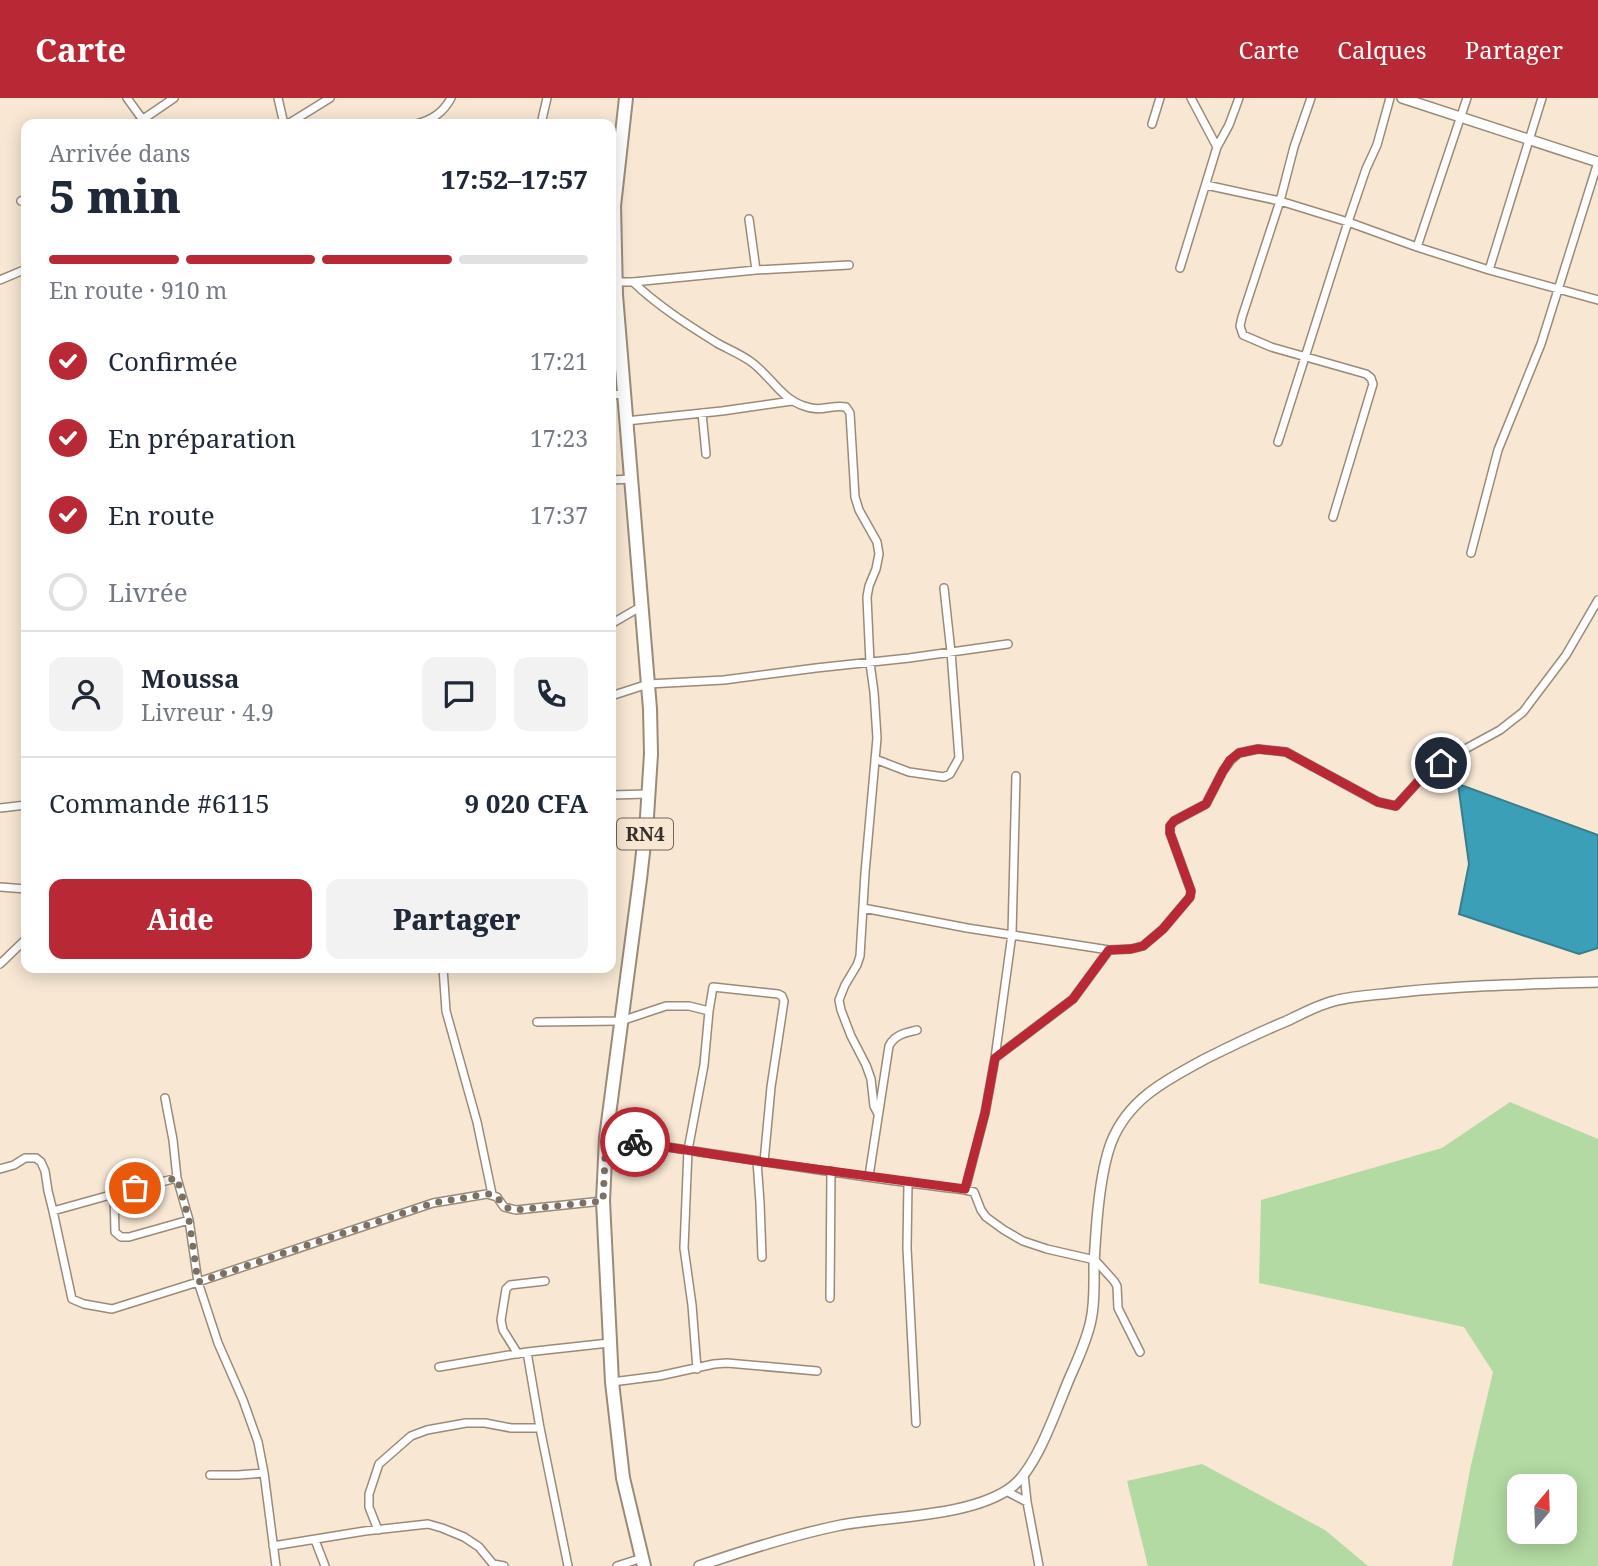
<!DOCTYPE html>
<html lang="fr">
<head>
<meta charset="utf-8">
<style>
	body { margin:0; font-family:"Noto Serif",serif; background:#f2f2f3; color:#1f2937; height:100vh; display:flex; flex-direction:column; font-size:26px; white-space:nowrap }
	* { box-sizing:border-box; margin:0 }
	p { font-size:23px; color:#747a83 }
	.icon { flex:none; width:38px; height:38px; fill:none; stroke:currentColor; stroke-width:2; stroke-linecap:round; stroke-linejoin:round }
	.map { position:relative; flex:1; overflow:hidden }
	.panel { position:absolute; left:21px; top:21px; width:595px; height:854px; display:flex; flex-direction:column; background:#fff; border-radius:14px; box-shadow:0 4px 18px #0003 }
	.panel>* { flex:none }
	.needle { width:46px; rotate:19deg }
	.buttons { position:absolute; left:1507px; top:1376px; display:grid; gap:14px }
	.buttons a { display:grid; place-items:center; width:70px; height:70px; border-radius:14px; background:#fff; box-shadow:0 4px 18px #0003; font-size:35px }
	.pin { position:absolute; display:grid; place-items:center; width:60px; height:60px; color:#fff; margin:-30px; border:4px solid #fff; border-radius:50%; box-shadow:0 2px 7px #0007 }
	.courier { position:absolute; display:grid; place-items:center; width:70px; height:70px; margin:-35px; border:5px solid #b92835; border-radius:50%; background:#fff; color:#222; box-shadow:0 2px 9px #0007 }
	.summary em { font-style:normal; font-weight:800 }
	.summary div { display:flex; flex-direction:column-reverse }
	.summary { display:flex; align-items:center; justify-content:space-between; height:119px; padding:0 28px }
	h1 { font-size:46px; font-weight:800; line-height:52px }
	.bar { display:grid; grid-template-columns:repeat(4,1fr); gap:10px 7px; align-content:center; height:84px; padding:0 28px }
	.bar i { height:9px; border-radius:5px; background:#e0e1e3 }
	.bar .selected { background:#b92835 }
	.bar p { grid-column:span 4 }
	.line { display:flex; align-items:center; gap:18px; padding:0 28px; border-top:2px solid #e0e1e3 }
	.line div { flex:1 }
	.round { display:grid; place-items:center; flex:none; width:74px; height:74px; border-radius:14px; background:#f2f2f3 }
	ol { padding:0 28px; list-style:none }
	li { display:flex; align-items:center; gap:21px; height:77px }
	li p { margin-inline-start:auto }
	li .icon { padding:7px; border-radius:50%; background:#b92835; color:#fff; stroke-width:4 }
	li:last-child { color:#747a83 }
	li i { width:38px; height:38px; border:4px solid #e0e1e3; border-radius:50% }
	.cta { display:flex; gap:14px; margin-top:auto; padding:14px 28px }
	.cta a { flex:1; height:80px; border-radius:14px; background:#b92835; color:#fff; font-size:28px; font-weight:800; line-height:80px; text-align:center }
	.cta a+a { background:#f2f2f3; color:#1f2937 }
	header { display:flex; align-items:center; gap:42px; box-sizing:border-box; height:98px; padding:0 35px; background:#b92835; color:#fff }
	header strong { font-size:33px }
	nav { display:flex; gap:38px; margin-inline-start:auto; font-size:24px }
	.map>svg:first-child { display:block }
	.green { fill:#b3daa2; fill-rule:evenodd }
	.water { fill:#3b9fb8; stroke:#3a7e8d; stroke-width:2 }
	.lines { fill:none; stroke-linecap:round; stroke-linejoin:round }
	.minor-casing { stroke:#9a8b79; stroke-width:10 }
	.tertiary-casing { stroke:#9a8b79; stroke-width:12 }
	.trunk-casing { stroke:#9a8b79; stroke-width:16 }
	.minor { stroke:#fff; stroke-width:7 }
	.tertiary { stroke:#fff; stroke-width:9 }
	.trunk { stroke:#fff; stroke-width:12 }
	.done { stroke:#7a7064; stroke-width:7; stroke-dasharray:0 12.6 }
	.route { stroke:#b92835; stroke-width:9 }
	.labels { text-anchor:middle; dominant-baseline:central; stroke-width:7; stroke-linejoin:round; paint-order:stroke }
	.shield { fill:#f7e7d3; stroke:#70675b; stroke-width:2 }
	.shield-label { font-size:19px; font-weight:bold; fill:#363028 }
</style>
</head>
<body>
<header>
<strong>Carte</strong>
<nav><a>Carte</a><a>Calques</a><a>Partager</a></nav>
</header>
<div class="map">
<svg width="1598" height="1468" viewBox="0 0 1598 1468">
	<rect width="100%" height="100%" fill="#f7e7d3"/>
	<path class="green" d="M1510,1004L1598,1041V1468H1452L1471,1367L1493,1274L1464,1229L1259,1185L1261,1102L1442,1050ZM1519,1388H1564V1433H1519Z
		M1202,1366L1325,1432L1368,1468H1148L1127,1383Z"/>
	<path class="water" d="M1458,686L1598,737V850L1579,856L1459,816L1469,766Z"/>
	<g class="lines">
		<g class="minor-casing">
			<path id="minor" d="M127,0L143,22
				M278,0L284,26
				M1311,0L1294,49L1280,103L1242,219L1240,228L1243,237L1271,249L1366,276L1371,280L1373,286L1333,419
				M136,26L174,0
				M288,26L330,0
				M416,26C432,22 443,15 451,0
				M541,26L547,0
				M1152,26L1160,0
				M1217,49L1229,27L1239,0
				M1206,87L1280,103L1348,124L1417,149L1489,172L1598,202
				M21,103L26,100
				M1417,149L1467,0
				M1180,170L1217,49L1191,0
				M756,172L849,167
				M1489,172L1542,0
				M0,182L26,171
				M615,184H633L756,172L749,121
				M633,184C658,208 688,227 717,245C728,251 740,256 750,263C770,277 781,301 804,308C822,315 831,306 846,309L850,315L855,399L859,412L877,444L879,456L876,471L869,488L867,499L870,565L874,594L877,640L865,775L860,858L857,867L845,887L839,902L841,912L851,938L866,967L871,981L874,1008L878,1016
				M611,297L624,296
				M702,315L706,356
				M626,323L722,313L792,303
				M1278,344L1348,124L1366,71L1377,47L1390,0
				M611,382L631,381
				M1471,455L1498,352L1541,246L1598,64
				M611,526L642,508
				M611,598L648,586L724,582L816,570L909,560L1008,546
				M875,661L909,674L944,679L950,676L959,660L951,554L944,490
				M611,697L648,696
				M0,710L26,707
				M0,789L26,791
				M863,810L967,830L1109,852L1131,851L1143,848L1163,831L1190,799L1191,793L1170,735V728L1174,723L1206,706L1223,673L1231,662L1239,655L1258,651L1286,654L1378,704L1396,708L1426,675L1456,656L1500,632L1523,614L1566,557L1598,502
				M0,866L26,841
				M443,870L446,913L477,1024L492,1096
				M537,924L621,923L666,908H689L709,913
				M995,960L1012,836L1016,678
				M165,1000L173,1042L177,1080L189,1122L198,1184L218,1245L243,1302L258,1344L264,1375L276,1468
				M606,1040C726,1057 845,1078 965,1092L974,1094L981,1112L986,1119L1004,1132L1023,1143L1047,1151L1095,1162L1114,1183L1117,1188L1118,1210L1140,1254
				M757,1063L760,1105L762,1159
				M0,1071L14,1067L25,1060H36L41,1064L45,1073L48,1093L53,1113L114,1096L177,1080
				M869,1078L889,948C895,936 906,935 917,932
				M908,1084L907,1150L916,1325
				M965,1092L985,1015L995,960L1073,901L1109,852
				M114,1096L115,1134L121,1139H129L189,1122
				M53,1113L72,1201L84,1206L112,1211L198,1184L433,1105L487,1096L497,1099L504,1109L516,1112L603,1103
				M830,1200L831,1073
				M527,1254L540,1330L568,1468
				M518,1256L503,1232L501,1222L506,1191L510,1187L545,1183
				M439,1269L527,1254L609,1245
				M697,1271L692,1207L684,1150L688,1052L704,967L709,913L713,889L778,896L782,898L784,903L771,989L764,1064
				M612,1284L659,1278L714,1266L727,1265L817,1273
				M1024,1376L1027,1404L1039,1468
				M210,1377H238L264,1375
				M1006,1393L1027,1404
				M378,1432L369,1409V1396L379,1366L411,1338L427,1332L466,1325H485L511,1330H540
				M315,1442L325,1468
				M273,1448L365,1433L428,1426L442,1430L464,1439L479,1449L493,1466L504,1468
				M617,1468L642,1460"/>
		</g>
		<g class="tertiary-casing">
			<path id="tertiary" d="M1402,0L1598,64
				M699,1468C745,1452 793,1437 841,1427C890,1418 974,1419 1013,1388C1038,1368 1057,1309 1070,1279C1078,1261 1087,1242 1091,1222C1095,1204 1094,1185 1094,1166C1096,1130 1099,1078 1111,1045C1128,1001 1166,982 1205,961C1233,947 1260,934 1289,922C1303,915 1318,907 1334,903C1356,897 1379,897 1401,894C1467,887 1532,886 1598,884"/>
		</g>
		<g class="trunk-casing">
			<path id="trunk" d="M626,0L614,108L616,197L650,611L651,656L647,719L640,781L606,1040L603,1103L612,1284L623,1380L644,1468"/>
		</g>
		<use href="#minor" class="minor"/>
		<use href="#tertiary" class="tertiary"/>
		<use href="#trunk" class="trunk"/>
	</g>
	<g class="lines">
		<path class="done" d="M135,1090L177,1080L189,1122L198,1184L433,1105L487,1096C497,1096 499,1102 504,1109L516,1112L603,1103L606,1040L635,1044"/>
		<path class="route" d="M635,1044L757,1063L965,1091L985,1015L995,960L1073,901L1109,852L1131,851L1143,848L1163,831L1190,799L1191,793L1170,735V728L1174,723L1206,706L1223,673L1230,662L1239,655L1258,651L1286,654L1378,704L1396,708L1426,675L1441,665"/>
	</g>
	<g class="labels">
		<rect class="shield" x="617" y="720.5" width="56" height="31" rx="5"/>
		<g class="shield-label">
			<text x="645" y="736">RN4</text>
		</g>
	</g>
</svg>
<div class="buttons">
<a><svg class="needle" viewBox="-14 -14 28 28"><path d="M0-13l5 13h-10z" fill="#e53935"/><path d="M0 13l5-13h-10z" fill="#747a83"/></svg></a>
</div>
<div class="pin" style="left:135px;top:1090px;background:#ea580c"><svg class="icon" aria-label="bag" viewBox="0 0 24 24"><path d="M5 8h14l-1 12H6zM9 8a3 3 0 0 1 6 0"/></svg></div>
<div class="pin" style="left:1441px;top:665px;background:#1f2937"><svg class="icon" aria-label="home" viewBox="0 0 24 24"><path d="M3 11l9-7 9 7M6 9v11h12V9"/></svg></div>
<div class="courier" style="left:635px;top:1044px"><svg class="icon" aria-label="bike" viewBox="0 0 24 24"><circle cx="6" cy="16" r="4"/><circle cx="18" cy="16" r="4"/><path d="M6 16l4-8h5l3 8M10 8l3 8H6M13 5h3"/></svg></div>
<section class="panel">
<div class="summary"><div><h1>5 min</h1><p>Arrivée dans</p></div><em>17:52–17:57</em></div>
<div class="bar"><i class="selected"></i><i class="selected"></i><i class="selected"></i><i></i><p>En route · 910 m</p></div>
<ol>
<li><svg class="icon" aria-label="check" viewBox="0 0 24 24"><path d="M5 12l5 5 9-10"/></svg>Confirmée<p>17:21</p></li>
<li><svg class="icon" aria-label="check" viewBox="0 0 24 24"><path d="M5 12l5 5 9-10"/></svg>En préparation<p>17:23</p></li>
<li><svg class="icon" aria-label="check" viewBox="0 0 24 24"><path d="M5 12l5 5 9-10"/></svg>En route<p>17:37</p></li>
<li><i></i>Livrée</li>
</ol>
<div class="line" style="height:126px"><a class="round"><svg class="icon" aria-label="person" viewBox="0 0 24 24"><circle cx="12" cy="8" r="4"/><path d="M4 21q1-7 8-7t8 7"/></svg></a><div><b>Moussa</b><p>Livreur · 4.9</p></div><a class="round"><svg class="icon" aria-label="chat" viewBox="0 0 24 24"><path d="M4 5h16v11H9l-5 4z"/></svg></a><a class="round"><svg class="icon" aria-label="phone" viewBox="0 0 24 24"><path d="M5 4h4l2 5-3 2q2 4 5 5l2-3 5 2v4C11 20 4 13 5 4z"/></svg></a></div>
<div class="line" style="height:91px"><div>Commande #6115</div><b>9 020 CFA</b></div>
<div class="cta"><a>Aide</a><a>Partager</a></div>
</section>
</div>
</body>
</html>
